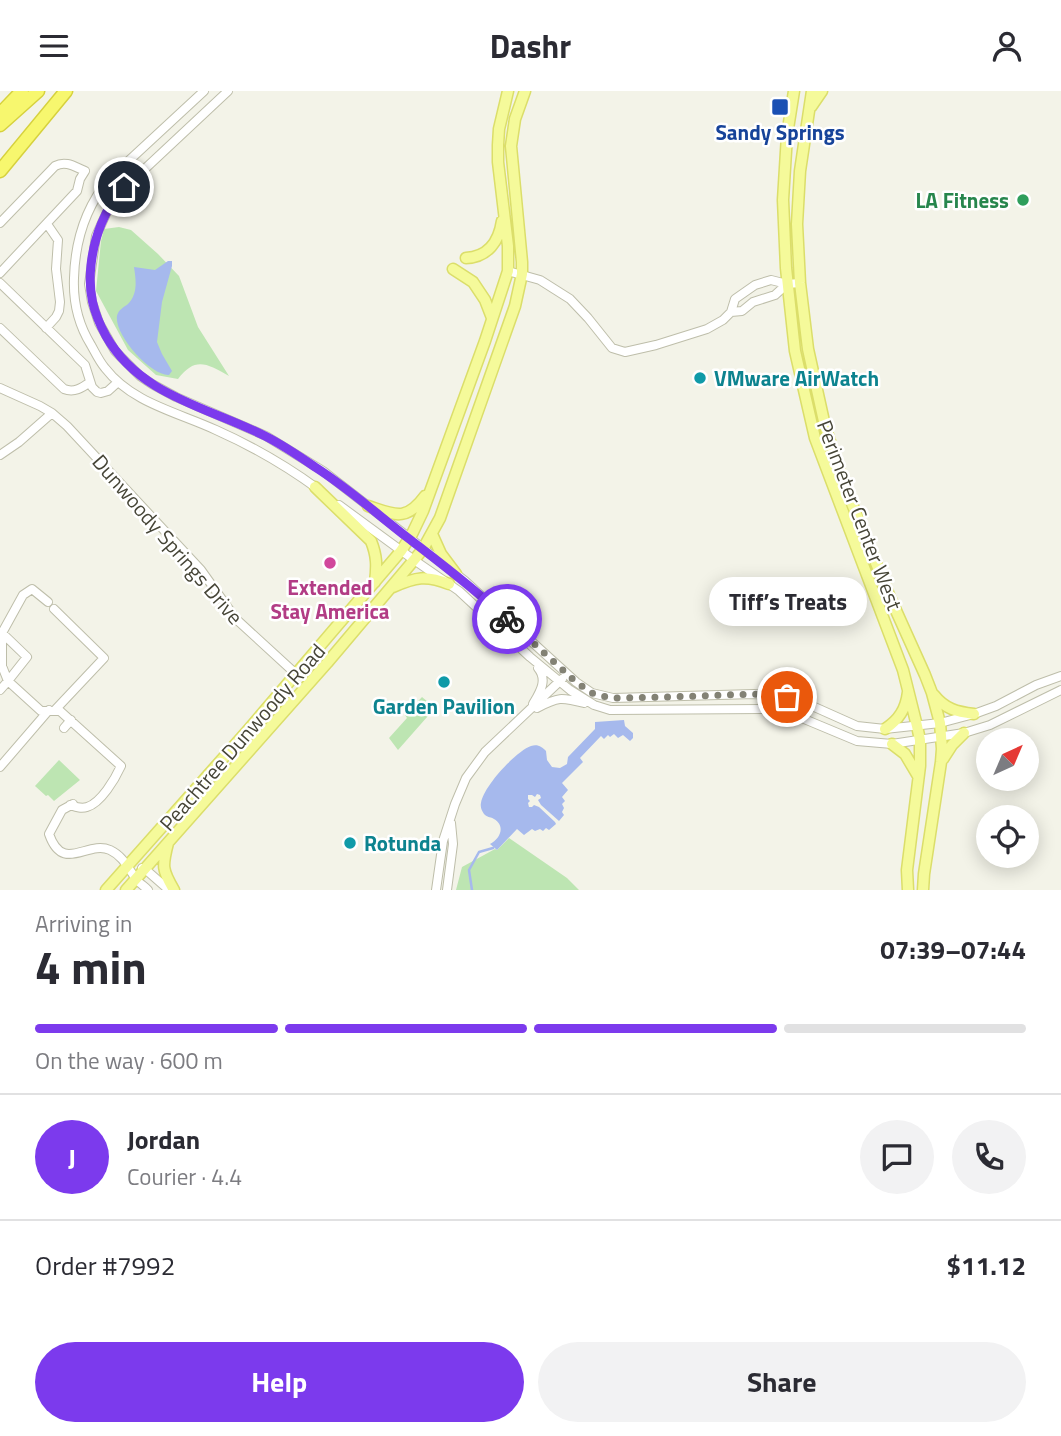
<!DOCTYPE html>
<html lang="en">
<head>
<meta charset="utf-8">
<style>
	body { margin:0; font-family:"Titillium Web",sans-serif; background:#f2f2f3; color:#2b2b33; height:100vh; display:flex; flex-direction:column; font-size:26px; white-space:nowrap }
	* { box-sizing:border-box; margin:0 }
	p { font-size:23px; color:#7c7c81 }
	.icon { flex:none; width:38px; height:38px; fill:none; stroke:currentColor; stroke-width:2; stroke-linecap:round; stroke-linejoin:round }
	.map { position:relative; height:799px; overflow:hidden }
	.drawer { display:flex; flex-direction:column; background:#fff; flex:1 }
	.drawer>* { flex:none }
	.needle { width:46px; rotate:44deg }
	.tools { position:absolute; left:976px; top:637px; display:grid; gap:14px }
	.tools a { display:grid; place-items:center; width:63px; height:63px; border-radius:50%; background:#fff; box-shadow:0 4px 18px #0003; font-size:35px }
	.pin { position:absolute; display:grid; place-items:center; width:60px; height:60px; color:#fff; margin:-30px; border:4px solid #fff; border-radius:50%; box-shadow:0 2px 7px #0007 }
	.courier { position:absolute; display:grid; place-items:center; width:70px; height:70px; margin:-35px; border:5px solid #7c3aed; border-radius:50%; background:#fff; color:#222; box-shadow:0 2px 9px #0007 }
	.bubble { position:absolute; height:49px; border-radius:24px; background:#fff; box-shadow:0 4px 18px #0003; font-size:23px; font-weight:700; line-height:49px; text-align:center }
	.overview em { font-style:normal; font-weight:700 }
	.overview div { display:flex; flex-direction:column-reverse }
	.overview { display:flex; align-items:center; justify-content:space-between; height:119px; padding:0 35px }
	h1 { font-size:46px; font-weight:700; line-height:52px }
	.bar { display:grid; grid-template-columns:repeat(4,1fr); gap:10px 7px; align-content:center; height:84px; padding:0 35px }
	.bar i { height:9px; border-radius:5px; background:#e1e1e2 }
	.bar .selected { background:#7c3aed }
	.bar p { grid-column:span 4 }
	.line { display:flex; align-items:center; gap:18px; padding:0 35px; border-top:2px solid #e1e1e2 }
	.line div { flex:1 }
	.round { display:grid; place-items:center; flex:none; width:74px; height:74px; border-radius:37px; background:#f2f2f3 }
	.cta { display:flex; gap:14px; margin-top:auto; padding:14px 35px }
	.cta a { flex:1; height:80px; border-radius:42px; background:#7c3aed; color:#fff; font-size:28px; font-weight:700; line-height:80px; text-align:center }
	.cta a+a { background:#f2f2f3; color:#2b2b33 }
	header { display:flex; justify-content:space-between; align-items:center; height:91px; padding:0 35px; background:#fff; font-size:32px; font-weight:700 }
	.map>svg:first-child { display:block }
	.green { fill:#bde5b2 }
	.water { fill:#a6b9ed }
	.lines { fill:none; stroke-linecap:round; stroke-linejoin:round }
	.stream { stroke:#a6b9ed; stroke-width:2.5 }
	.minor-casing { stroke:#bebeaa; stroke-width:10 }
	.major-casing { stroke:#dbde6a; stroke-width:13 }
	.highway-casing { stroke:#d6d13e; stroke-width:15 }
	.minor { stroke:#fff; stroke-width:8 }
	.major { stroke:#f5fa9a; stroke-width:10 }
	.highway { stroke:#f7f76e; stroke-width:12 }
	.done { stroke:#838275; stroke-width:7; stroke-dasharray:0 12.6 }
	.route { stroke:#7c3aed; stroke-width:9 }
	.transit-dot { fill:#1a4fb4; stroke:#fff; stroke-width:2.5 }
	.leisure-dot { fill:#2e9e5b; stroke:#fff; stroke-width:2.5 }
	.culture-dot { fill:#0f9aa8; stroke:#fff; stroke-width:2.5 }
	.hotel-dot { fill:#d1479c; stroke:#fff; stroke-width:2.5 }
	.labels { text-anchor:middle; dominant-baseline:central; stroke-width:5; stroke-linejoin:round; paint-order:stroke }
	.transit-label { font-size:21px; font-weight:bold; fill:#164399; stroke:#fff }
	.leisure-label { font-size:21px; font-weight:bold; fill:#27864d; stroke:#fff; text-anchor:end }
	.culture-label { font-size:21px; font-weight:bold; fill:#0d838f; stroke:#fff; text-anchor:start }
	.street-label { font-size:21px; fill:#464537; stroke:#fff }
	.hotel-label { font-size:21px; font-weight:bold; fill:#b23c85; stroke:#fff }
</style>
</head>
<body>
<header><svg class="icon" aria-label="menu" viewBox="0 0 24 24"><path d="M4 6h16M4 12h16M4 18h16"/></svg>Dashr<svg class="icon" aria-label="person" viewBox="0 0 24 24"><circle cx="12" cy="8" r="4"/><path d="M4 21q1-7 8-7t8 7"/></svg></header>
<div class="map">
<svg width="1061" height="799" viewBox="0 0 1061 799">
	<rect width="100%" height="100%" fill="#f3f3e8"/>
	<path class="green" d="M119,136L131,139L158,163L179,185L198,236L229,285C206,272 195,266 178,288L156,284L128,259L96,200L101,150L104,138Z
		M422,606L435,617L398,659L389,647L407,627L405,624Z
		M59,669L80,689L54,710L48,704L46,705L35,695Z
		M509,747L567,787L579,799H456L462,776L495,758L497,759Z"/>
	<path class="water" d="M168,170H172V175L162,211L157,251L162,263L172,280L169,284C151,285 114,244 117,225C118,219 124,216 128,213C138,203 136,189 134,176L155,179Z
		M624,629L625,635L633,642V647L630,650L623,644L618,647L614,643L610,646L608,644L604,648L601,645L580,667L583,671L562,692L568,699L562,706L565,710L562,713L564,717L562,721L564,724L559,730L541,714L538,709L541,707L540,704L537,703L535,706L532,704H528V708L530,710L528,712L529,716H532L534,714L539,716L555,731L556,733L549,739L546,737L543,740L540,738L535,740L532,738L524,744L517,738L497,759L490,753C500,748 506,735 494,728C489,725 488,727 484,723C482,720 480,716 481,712C483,696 516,660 531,655C538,653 542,656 546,660L547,669L552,676L560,677L567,673L568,666L595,638V631Z"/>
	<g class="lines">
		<path class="stream" d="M472,799L469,779L479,761L493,757"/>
		<g class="minor-casing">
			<path id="minor" d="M204,0L109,88C85,117 75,151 74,187C73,211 78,233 91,254C95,261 99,270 105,277C132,312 177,321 216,339C252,355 285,374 318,398
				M228,0L118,103L106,123L96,145L89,193L92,211L99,232L115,260L140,285L152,293L176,306L266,345L323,380L465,490L576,591L592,602L613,607L754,603L787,606L810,614L857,635L885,638L940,632L974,623L996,615L1036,594L1061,585
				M0,132L55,75C66,69 75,76 85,80
				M508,180L540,189L570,208L588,227L612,257L625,261L656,254L707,238L723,229L731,221L742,220L753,211L775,204L787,193L800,192
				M0,182L77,100L80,88L85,80
				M0,192L85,274L92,296L97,301L101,302L108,300L118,291
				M731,221L735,208L755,194L771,189L787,193
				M0,237L64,298C74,302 82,297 90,291
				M46,237L56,226L59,220L60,211L56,178L58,149L47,133
				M0,297L40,315L52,322L67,335L201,479L236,528L296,583
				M0,364L19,351L52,322
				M339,414L414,469L459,500L530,566L570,599L594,614L610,619L770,618L785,620L857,650L892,653L964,642L990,634L1061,599
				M48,511L32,498L23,504L2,542V575L8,590L41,620H60L121,675C115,688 101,712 87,716C81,718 76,716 70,714
				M54,518L104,567L55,619
				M2,542L27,566L8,590
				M0,599L8,590
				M533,613C540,601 548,589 538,577
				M537,617C558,606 561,606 584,612
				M64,637L71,629
				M0,676L49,619
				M73,713L62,719L49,743C63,783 87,749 110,759C123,765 128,777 136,788C139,792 144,795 148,799
				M142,777L145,778L169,799
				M436,799L443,750L455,713L466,687L485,661L562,588
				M447,799L453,753L451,732"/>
		</g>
		<g class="major-casing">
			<path id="major" d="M794,0L787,44L783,109L786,177L795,260L815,347L903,579L917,635L920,649V675L907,779L908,799
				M812,0L800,80L797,133L800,192L808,258L825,335L844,393L889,504L925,584L932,602L940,632L942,658L941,671L924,783L923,799
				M811,16L822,0
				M466,167C488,166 499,150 502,130
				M453,178L473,191L485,209L492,227
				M315,396L371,450C377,465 377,475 375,491
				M368,415C395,424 406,431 425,405
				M432,443L441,463L456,483
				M393,496C416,486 426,484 449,493
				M934,604C945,618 957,621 974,623
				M885,638C899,629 906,618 908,601
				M892,653L905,663L918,685
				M943,668L952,654L964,642
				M168,752C162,775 162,779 174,799
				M106,799L248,639L401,460L412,443L423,420L485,250L508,180V155L498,71V54L499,38L508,0
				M126,799L327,572L414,469L423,458L440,427L515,215L522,183V171L511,55L515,28L525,0"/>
		</g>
		<g class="highway-casing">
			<path id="highway" d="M0,23L22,0
				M0,34L38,0
				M0,80L66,0"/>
		</g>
		<use href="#minor" class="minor"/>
		<use href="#major" class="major"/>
		<use href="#highway" class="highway"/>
	</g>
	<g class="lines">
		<path class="done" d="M507,528L576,591L592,602L602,605L613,607L669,606L754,603L787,606"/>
		<path class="route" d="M124,96C105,117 94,146 91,174C88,201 93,221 106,245C140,305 208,316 265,345C283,354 299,365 315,376C348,397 377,423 408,447C443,474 475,498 507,528"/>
	</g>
	<rect class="transit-dot" x="771" y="7" width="18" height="18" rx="3.5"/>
	<circle class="leisure-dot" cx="1023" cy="109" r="7"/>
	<g class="culture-dot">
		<circle cx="700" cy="287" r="7"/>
		<circle cx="444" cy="591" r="7"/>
		<circle cx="350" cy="752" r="7"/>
	</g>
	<circle class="hotel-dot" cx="330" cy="472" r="7"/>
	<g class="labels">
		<g class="transit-label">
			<text x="780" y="41">Sandy Springs</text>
		</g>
		<g class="leisure-label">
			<text x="1009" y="109">LA Fitness</text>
		</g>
		<g class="culture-label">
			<text x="714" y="287">VMware AirWatch</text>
			<text x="444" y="615" text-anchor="middle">Garden Pavilion</text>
			<text x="364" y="752">Rotunda</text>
		</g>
		<g class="street-label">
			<text transform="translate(860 424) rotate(69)">Perimeter Center West</text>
			<text transform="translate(168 448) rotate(49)">Dunwoody Springs Drive</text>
			<text transform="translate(242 646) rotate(-49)">Peachtree Dunwoody Road</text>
		</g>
		<g class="hotel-label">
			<text x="330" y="496">Extended<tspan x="330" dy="24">Stay America</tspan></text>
		</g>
	</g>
</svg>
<div class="tools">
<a><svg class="needle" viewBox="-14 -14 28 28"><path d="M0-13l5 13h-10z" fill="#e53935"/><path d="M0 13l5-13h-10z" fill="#7c7c81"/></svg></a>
<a><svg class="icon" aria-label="locate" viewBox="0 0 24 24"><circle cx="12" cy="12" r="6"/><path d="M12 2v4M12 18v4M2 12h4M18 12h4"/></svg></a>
</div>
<div class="pin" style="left:787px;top:606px;background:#ea580c"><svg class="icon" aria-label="bag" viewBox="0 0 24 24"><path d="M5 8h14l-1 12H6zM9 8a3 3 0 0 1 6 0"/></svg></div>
<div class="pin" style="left:124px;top:96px;background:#1f2937"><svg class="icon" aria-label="home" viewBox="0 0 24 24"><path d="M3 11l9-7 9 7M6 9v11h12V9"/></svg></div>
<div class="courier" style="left:507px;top:528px"><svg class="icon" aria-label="bike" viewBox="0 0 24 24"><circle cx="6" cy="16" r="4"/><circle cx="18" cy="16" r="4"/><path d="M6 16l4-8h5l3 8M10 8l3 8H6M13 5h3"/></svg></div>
<div class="bubble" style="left:709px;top:486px;width:158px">Tiff’s Treats</div>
</div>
<section class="drawer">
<div class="overview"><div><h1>4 min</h1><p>Arriving in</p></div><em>07:39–07:44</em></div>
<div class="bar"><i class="selected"></i><i class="selected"></i><i class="selected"></i><i></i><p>On the way · 600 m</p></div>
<div class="line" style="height:126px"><b class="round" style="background:#7c3aed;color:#fff">J</b><div><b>Jordan</b><p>Courier · 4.4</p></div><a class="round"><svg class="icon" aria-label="chat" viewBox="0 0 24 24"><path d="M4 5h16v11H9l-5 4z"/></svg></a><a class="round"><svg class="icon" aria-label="phone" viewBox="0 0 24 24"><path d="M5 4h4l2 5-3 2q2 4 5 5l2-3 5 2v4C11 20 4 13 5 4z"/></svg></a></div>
<div class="line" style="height:91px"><div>Order #7992</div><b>$11.12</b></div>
<div class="cta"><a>Help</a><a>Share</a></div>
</section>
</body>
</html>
